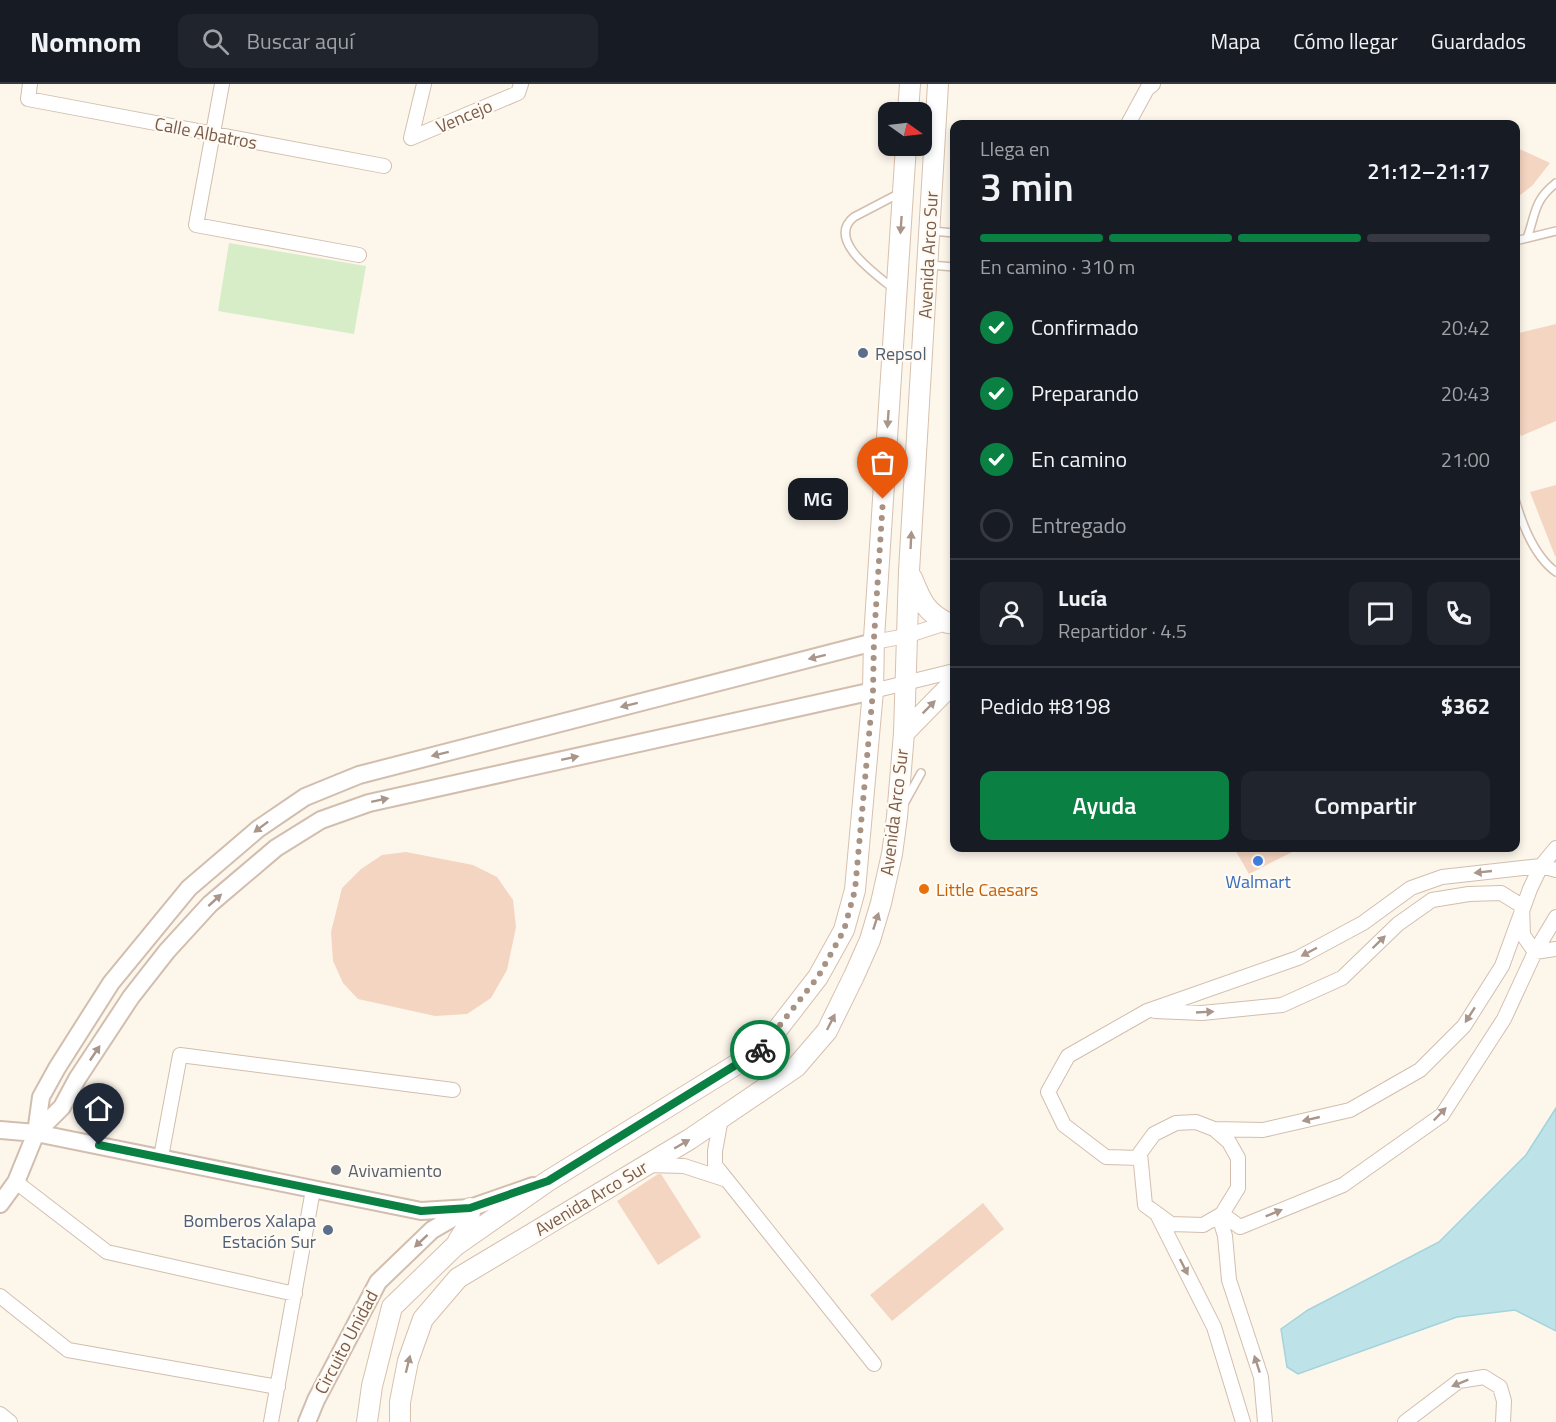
<!DOCTYPE html>
<html lang="es">
<head>
<meta charset="utf-8">
<style>
	body { margin:0; font-family:"Titillium Web",sans-serif; background:#20242c; color:#f1f3f6; height:100vh; display:flex; flex-direction:column; font-size:22px; white-space:nowrap }
	* { box-sizing:border-box; margin:0 }
	p { font-size:20px; color:#9ea1a6 }
	.icon { flex:none; width:33px; height:33px; fill:none; stroke:currentColor; stroke-width:2; stroke-linecap:round; stroke-linejoin:round }
	.map { position:relative; flex:1; overflow:hidden }
	.panel { position:absolute; left:950px; top:36px; width:570px; height:732px; display:flex; flex-direction:column; background:#171b24; border-radius:12px; box-shadow:0 3px 9px #0003 }
	.panel>* { flex:none }
	.needle { width:39px; rotate:104deg }
	.buttons { position:absolute; left:878px; top:18px; display:grid; gap:12px }
	.buttons a { display:grid; place-items:center; width:54px; height:54px; border-radius:12px; background:#171b24; box-shadow:0 3px 9px #0003; font-size:30px }
	.pin { position:absolute; display:grid; place-items:center; width:51px; height:51px; color:#fff; margin:-62px -26px; border-radius:50% 50% 50% 0; rotate:-45deg; box-shadow:0 0 6px #0007 }
	.pin .icon { rotate:45deg }
	.courier { position:absolute; display:grid; place-items:center; width:60px; height:60px; margin:-30px; border:4px solid #0b8043; border-radius:50%; background:#fff; color:#222; box-shadow:0 2px 8px #0007 }
	.bubble { position:absolute; height:42px; border-radius:12px; background:#171b24; box-shadow:0 3px 9px #0003; font-size:20px; font-weight:600; line-height:42px; text-align:center }
	.summary em { font-style:normal; font-weight:600 }
	.summary div { display:flex; flex-direction:column-reverse }
	.summary { display:flex; align-items:center; justify-content:space-between; height:102px; padding:0 30px }
	h1 { font-size:39px; font-weight:600; line-height:45px }
	.bar { display:grid; grid-template-columns:repeat(4,1fr); gap:9px 6px; align-content:center; height:72px; padding:0 30px }
	.bar i { height:8px; border-radius:4px; background:#363941 }
	.bar .on { background:#0b8043 }
	.bar p { grid-column:span 4 }
	.line { display:flex; align-items:center; gap:15px; padding:0 30px; border-top:2px solid #363941 }
	.line div { flex:1 }
	.round { display:grid; place-items:center; flex:none; width:63px; height:63px; border-radius:12px; background:#20242c }
	ol { padding:0 30px; list-style:none }
	li { display:flex; align-items:center; gap:18px; height:66px }
	li p { margin-inline-start:auto }
	li .icon { padding:6px; border-radius:50%; background:#0b8043; color:#fff; stroke-width:4 }
	li:last-child { color:#9ea1a6 }
	li i { width:33px; height:33px; border:3px solid #363941; border-radius:50% }
	.primary-button { display:flex; gap:12px; margin-top:auto; padding:12px 30px }
	.primary-button a { flex:1; height:69px; border-radius:12px; background:#0b8043; color:#fff; font-size:24px; font-weight:600; line-height:69px; text-align:center }
	.primary-button a+a { background:#20242c; color:#f1f3f6 }
	header { display:flex; align-items:center; gap:36px; box-sizing:border-box; height:84px; padding:0 30px; background:#171b24; border-bottom:2px solid #363941 }
	header strong { font-size:28px }
	nav { display:flex; gap:33px; margin-inline-start:auto; font-size:21px }
	.search { width:420px; height:54px; background:#20242c; display:flex; align-items:center; gap:15px; box-sizing:border-box; padding:0 21px; border-radius:12px; color:#9ea1a6; font-size:22px }
	.map>svg:first-child { display:block }
	.green { fill:#d7edc7 }
	.water { fill:#bde3e9; stroke:#a3d3db; stroke-width:1.5 }
	.building { fill:#f4d5c1 }
	.lines { fill:none; stroke-linecap:round; stroke-linejoin:round }
	.service-casing { stroke:#d2beaf; stroke-width:10 }
	.minor-casing { stroke:#d2beaf; stroke-width:16 }
	.tertiary-casing { stroke:#d2beaf; stroke-width:20 }
	.secondary-casing { stroke:#d7c0ae; stroke-width:22 }
	.service { stroke:#fff; stroke-width:7 }
	.minor { stroke:#fff; stroke-width:14 }
	.tertiary { stroke:#fff; stroke-width:16 }
	.secondary { stroke:#fff; stroke-width:20 }
	.oneway { fill:#a9958a }
	.done { stroke:#a89283; stroke-width:6; stroke-dasharray:0 10.8 }
	.route { stroke:#0b8043; stroke-width:8 }
	.service-dot { fill:#5c6f8a; stroke:#fffaf2; stroke-width:2 }
	.shop-dot { fill:#3f7fe0; stroke:#fffaf2; stroke-width:2 }
	.food-dot { fill:#e8710a; stroke:#fffaf2; stroke-width:2 }
	.worship-dot { fill:#6b7280; stroke:#fffaf2; stroke-width:2 }
	.labels { text-anchor:middle; dominant-baseline:central; stroke-width:4.5; stroke-linejoin:round; paint-order:stroke }
	.street-label { font-size:18px; fill:#7b5c4b; stroke:#fffaf2 }
	.service-label { font-size:18px; fill:#4e5e75; stroke:#fffaf2; text-anchor:start }
	.shop-label { font-size:18px; fill:#366cbe; stroke:#fffaf2 }
	.food-label { font-size:18px; fill:#c56008; stroke:#fffaf2; text-anchor:start }
	.worship-label { font-size:18px; fill:#5b616d; stroke:#fffaf2; text-anchor:start }
</style>
</head>
<body>
<header>
<strong>Nomnom</strong>
<div class="search"><svg class="icon" aria-label="search" viewBox="0 0 24 24"><circle cx="10" cy="10" r="6"/><path d="M15 15l6 6"/></svg>Buscar aquí</div>
<nav><a>Mapa</a><a>Cómo llegar</a><a>Guardados</a></nav>
</header>
<div class="map">
<svg width="1556" height="1338" viewBox="0 0 1556 1338">
	<rect width="100%" height="100%" fill="#fdf6eb"/>
	<path class="green" d="M229,159L366,182L354,250L218,227Z"/>
	<path class="water" d="M1556,1024V1247L1515,1226L1457,1233L1298,1290L1287,1283L1281,1245L1308,1226L1439,1158L1526,1071Z"/>
	<path class="building" d="M1515,63L1550,79L1532,102L1515,115Z
		M1556,240V337L1521,352L1515,337V250Z
		M1556,401V472H1555L1530,408Z
		M1234,764H1300L1249,790Z
		M406,768L473,781L497,793L513,816L516,843L507,886L491,914L467,930L435,932L358,915L343,899L333,877L331,848L342,804L361,785L382,771Z
		M658,1090H661L701,1153L658,1181L617,1117Z
		M983,1119L1004,1145L892,1237L870,1211Z"/>
	<g class="lines">
		<g class="service-casing">
			<path id="service" d="M932,147L954,149
				M1527,154C1536,130 1533,117 1556,99
				M1515,157L1556,147
				M930,181L954,183
				M894,205C877,191 825,156 854,133L900,109
				M1515,415C1522,440 1534,472 1556,488
				M905,718L921,689"/>
		</g>
		<g class="minor-casing">
			<path id="minor" d="M30,0L28,15L384,82
				M222,0L196,141L359,171
				M1128,40L1147,5L1153,0
				M411,54L518,9L521,0
				M411,54L424,0
				M874,558L906,552L952,537
				M873,607L954,587
				M1155,927L1202,929L1282,921L1342,894L1398,840L1432,816L1469,810L1501,809L1522,822L1523,851L1535,868L1556,865
				M1214,1045L1229,1058L1238,1074V1104L1222,1130L1203,1141L1171,1140L1145,1121L1140,1069L1154,1050L1176,1039L1196,1038L1214,1045L1263,1046L1350,1026L1420,986L1464,942L1502,882L1530,805L1541,782L1556,764
				M161,1073L180,971L453,1006
				M1140,1074L1106,1073L1064,1041L1048,1008L1068,972L1147,927L1298,874L1363,839L1411,804L1442,793L1541,782L1556,786
				M646,1081L684,1082L727,1096L715,1081V1067L721,1034
				M727,1096L874,1280
				M16,1098L107,1168L295,1210
				M1222,1130L1240,1143L1343,1101L1442,1031L1504,935L1535,868L1556,833
				M1158,1132L1214,1243L1243,1338
				M1219,1132L1225,1152L1229,1196L1261,1293L1265,1338
				M0,1212L68,1266L278,1303
				M0,1330L10,1338
				M271,1338L313,1106
				M1405,1338L1459,1297L1484,1293L1500,1303L1504,1317L1503,1338"/>
		</g>
		<g class="tertiary-casing">
			<path id="tertiary" d="M0,1046L36,1049L421,1127L470,1124
				M36,1049L62,1023L77,995L131,913L167,867L210,820L276,764L321,736L369,719L873,607
				M0,1120L16,1098L36,1049L41,1013L57,984L111,899L189,804L258,745L305,713L359,691L874,558
				M307,1338L316,1316L378,1198L432,1146L470,1124L533,1102"/>
		</g>
		<g class="secondary-casing">
			<path id="secondary" d="M908,28L910,0
				M912,494C921,516 925,528 948,539
				M904,649L954,598
				M458,1157L469,1140L470,1124
				M367,1338L372,1302L392,1223L455,1162L548,1097L763,964L818,893L844,846L855,806L873,607L874,554L906,62
				M400,1338V1318L408,1277L423,1235L458,1194L690,1055L796,983L827,947L854,892L870,856L881,819L892,770L897,733L904,649L909,487L938,0"/>
		</g>
		<use href="#service" class="service"/>
		<use href="#minor" class="minor"/>
		<use href="#tertiary" class="tertiary"/>
		<use href="#secondary" class="secondary"/>
	</g>
	<defs><path id="oneway-solid" d="M-6-.8H1V-3.2L6.5 0L1 3.2V.8H-6Z" transform="scale(1.5)"/></defs>
	<g class="oneway">
		<use href="#oneway-solid" transform="translate(901 141) rotate(94)"/>
		<use href="#oneway-solid" transform="translate(888 335) rotate(94)"/>
		<use href="#oneway-solid" transform="translate(911 456) rotate(-87)"/>
		<use href="#oneway-solid" transform="translate(817 573) rotate(166)"/>
		<use href="#oneway-solid" transform="translate(629 621) rotate(166)"/>
		<use href="#oneway-solid" transform="translate(929 623) rotate(-45)"/>
		<use href="#oneway-solid" transform="translate(440 670) rotate(166)"/>
		<use href="#oneway-solid" transform="translate(570 674) rotate(-12)"/>
		<use href="#oneway-solid" transform="translate(380 716) rotate(-12)"/>
		<use href="#oneway-solid" transform="translate(261 743) rotate(143)"/>
		<use href="#oneway-solid" transform="translate(1483 788) rotate(174)"/>
		<use href="#oneway-solid" transform="translate(215 816) rotate(-42)"/>
		<use href="#oneway-solid" transform="translate(876 837) rotate(-72)"/>
		<use href="#oneway-solid" transform="translate(1379 858) rotate(-44)"/>
		<use href="#oneway-solid" transform="translate(1309 868) rotate(152)"/>
		<use href="#oneway-solid" transform="translate(1205 928) rotate(-3)"/>
		<use href="#oneway-solid" transform="translate(1470 931) rotate(123)"/>
		<use href="#oneway-solid" transform="translate(831 938) rotate(-63)"/>
		<use href="#oneway-solid" transform="translate(95 969) rotate(-56)"/>
		<use href="#oneway-solid" transform="translate(1440 1030) rotate(-46)"/>
		<use href="#oneway-solid" transform="translate(1311 1035) rotate(167)"/>
		<use href="#oneway-solid" transform="translate(682 1060) rotate(-30)"/>
		<use href="#oneway-solid" transform="translate(1274 1129) rotate(-22)"/>
		<use href="#oneway-solid" transform="translate(421 1157) rotate(137)"/>
		<use href="#oneway-solid" transform="translate(1184 1183) rotate(63)"/>
		<use href="#oneway-solid" transform="translate(408 1280) rotate(-76)"/>
		<use href="#oneway-solid" transform="translate(1257 1280) rotate(-108)"/>
		<use href="#oneway-solid" transform="translate(1460 1299) rotate(158)"/>
	</g>
	<g class="lines">
		<path class="done" d="M760,966L818,893L844,846L855,806L873,607L874,554L883,415"/>
		<path class="route" d="M99,1061L421,1127L470,1124L548,1097L760,966"/>
	</g>
	<g class="service-dot">
		<circle cx="863" cy="269" r="6"/>
		<circle cx="328" cy="1146" r="6"/>
	</g>
	<circle class="shop-dot" cx="1258" cy="777" r="6"/>
	<circle class="food-dot" cx="924" cy="805" r="6"/>
	<circle class="worship-dot" cx="336" cy="1086" r="6"/>
	<g class="labels">
		<g class="street-label">
			<text transform="translate(464 32) rotate(-23)">Vencejo</text>
			<text transform="translate(206 49) rotate(11)">Calle Albatros</text>
			<text transform="translate(928 171) rotate(-87)">Avenida Arco Sur</text>
			<text transform="translate(894 728) rotate(-83)">Avenida Arco Sur</text>
			<text transform="translate(591 1114) rotate(-31)">Avenida Arco Sur</text>
			<text transform="translate(346 1258) rotate(-62)">Circuito Unidad</text>
		</g>
		<g class="service-label">
			<text x="875" y="269">Repsol</text>
			<text x="316" y="1136" text-anchor="end">Bomberos Xalapa<tspan x="316" dy="21">Estación Sur</tspan></text>
		</g>
		<g class="shop-label">
			<text x="1258" y="797">Walmart</text>
		</g>
		<g class="food-label">
			<text x="936" y="805">Little Caesars</text>
		</g>
		<g class="worship-label">
			<text x="348" y="1086">Avivamiento</text>
		</g>
	</g>
</svg>
<div class="buttons">
<a><svg class="needle" viewBox="-14 -14 28 28"><path d="M0-13l5 13h-10z" fill="#e53935"/><path d="M0 13l5-13h-10z" fill="#9ea1a6"/></svg></a>
</div>
<div class="pin" style="left:883px;top:415px;background:#ea580c"><svg class="icon" aria-label="bag" viewBox="0 0 24 24"><path d="M5 8h14l-1 12H6zM9 8a3 3 0 0 1 6 0"/></svg></div>
<div class="pin" style="left:99px;top:1061px;background:#1f2937"><svg class="icon" aria-label="home" viewBox="0 0 24 24"><path d="M3 11l9-7 9 7M6 9v11h12V9"/></svg></div>
<div class="courier" style="left:760px;top:966px"><svg class="icon" aria-label="bike" viewBox="0 0 24 24"><circle cx="6" cy="16" r="4"/><circle cx="18" cy="16" r="4"/><path d="M6 16l4-8h5l3 8M10 8l3 8H6M13 5h3"/></svg></div>
<div class="bubble" style="left:788px;top:394px;width:60px">MG</div>
<section class="panel">
<div class="summary"><div><h1>3 min</h1><p>Llega en</p></div><em>21:12–21:17</em></div>
<div class="bar"><i class="on"></i><i class="on"></i><i class="on"></i><i></i><p>En camino · 310 m</p></div>
<ol>
<li><svg class="icon" aria-label="check" viewBox="0 0 24 24"><path d="M5 12l5 5 9-10"/></svg>Confirmado<p>20:42</p></li>
<li><svg class="icon" aria-label="check" viewBox="0 0 24 24"><path d="M5 12l5 5 9-10"/></svg>Preparando<p>20:43</p></li>
<li><svg class="icon" aria-label="check" viewBox="0 0 24 24"><path d="M5 12l5 5 9-10"/></svg>En camino<p>21:00</p></li>
<li><i></i>Entregado</li>
</ol>
<div class="line" style="height:108px"><a class="round"><svg class="icon" aria-label="person" viewBox="0 0 24 24"><circle cx="12" cy="8" r="4"/><path d="M4 21q1-7 8-7t8 7"/></svg></a><div><b>Lucía</b><p>Repartidor · 4.5</p></div><a class="round"><svg class="icon" aria-label="chat" viewBox="0 0 24 24"><path d="M4 5h16v11H9l-5 4z"/></svg></a><a class="round"><svg class="icon" aria-label="phone" viewBox="0 0 24 24"><path d="M5 4h4l2 5-3 2q2 4 5 5l2-3 5 2v4C11 20 4 13 5 4z"/></svg></a></div>
<div class="line" style="height:78px"><div>Pedido #8198</div><b>$362</b></div>
<div class="primary-button"><a>Ayuda</a><a>Compartir</a></div>
</section>
</div>
</body>
</html>
